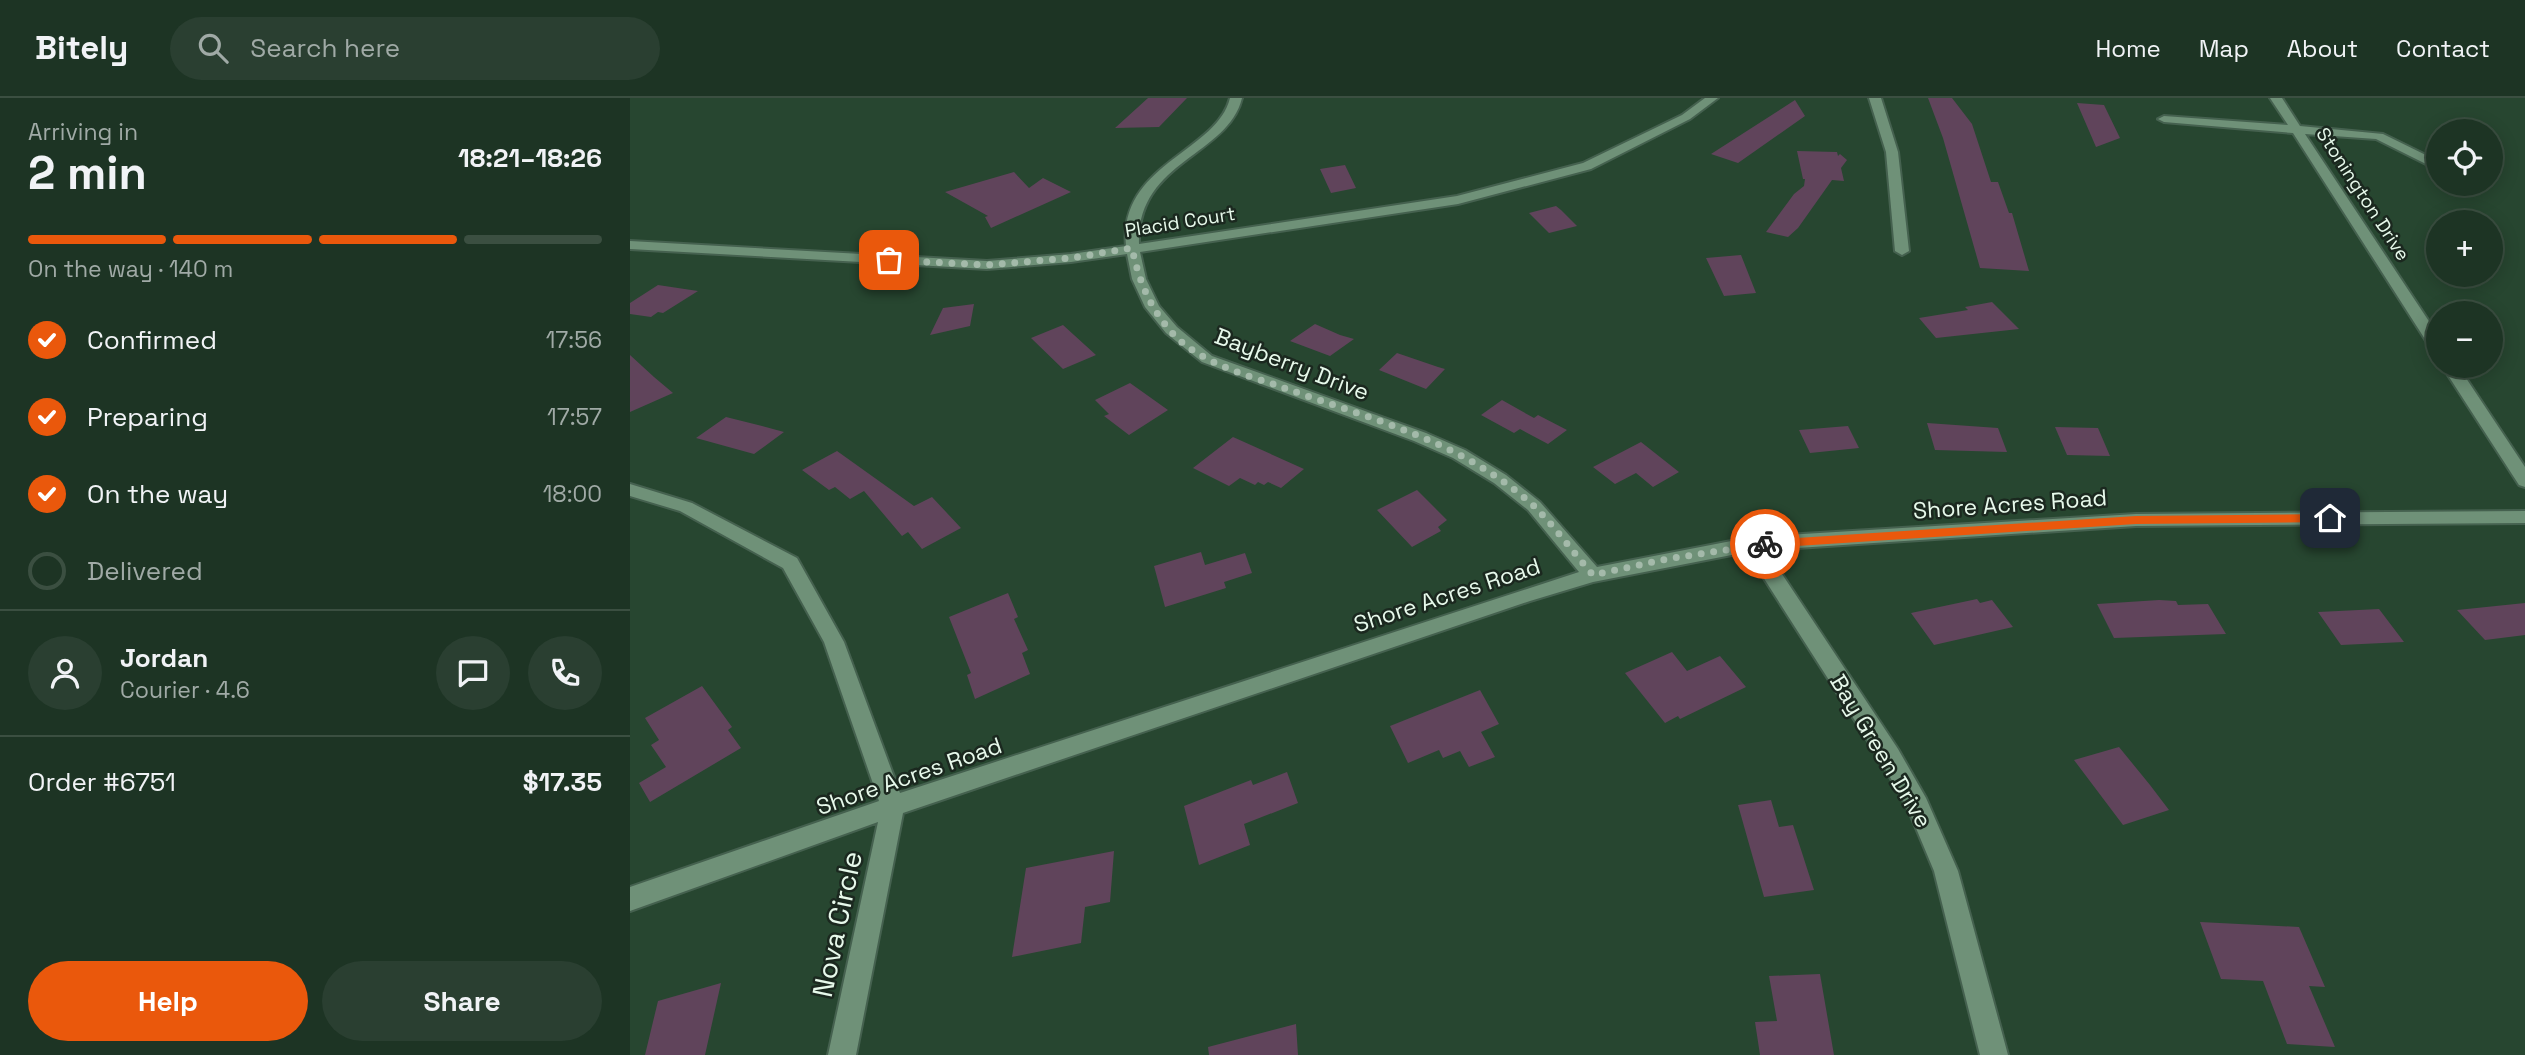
<!DOCTYPE html>
<html lang="en">
<head>
<meta charset="utf-8">
<style>
	body { margin:0; font-family:"Space Grotesk",sans-serif; background:#2a3f31; color:#f1f3f6; height:100vh; display:flex; flex-direction:column; font-size:26px; white-space:nowrap }
	* { box-sizing:border-box; margin:0 }
	p { font-size:23px; color:#a0aaa6 }
	.icon { flex:none; width:38px; height:38px; fill:none; stroke:currentColor; stroke-width:2; stroke-linecap:round; stroke-linejoin:round }
	.map { position:relative; flex:1; overflow:hidden }
	.side { display:flex; flex-direction:column; background:#1d3424; width:630px }
	.side>* { flex:none }
	.tools { position:absolute; left:1796px; top:21px; display:grid; gap:14px }
	.tools a { display:grid; place-items:center; width:77px; height:77px; border-radius:50%; background:#1d3424; box-shadow:0 4px 18px #0003,0 0 0 2px #3b4f41; font-size:35px }
	.pin { position:absolute; display:grid; place-items:center; width:60px; height:60px; color:#fff; margin:-30px; border-radius:14px; box-shadow:0 4px 10px #0006 }
	.courier { position:absolute; display:grid; place-items:center; width:70px; height:70px; margin:-35px; border:5px solid #ea580c; border-radius:50%; background:#fff; color:#222; box-shadow:0 2px 9px #0007 }
	.summary em { font-style:normal; font-weight:800 }
	.summary div { display:flex; flex-direction:column-reverse }
	.summary { display:flex; align-items:center; justify-content:space-between; height:119px; padding:0 28px }
	h1 { font-size:46px; font-weight:800; line-height:52px }
	.bar { display:grid; grid-template-columns:repeat(4,1fr); gap:10px 7px; align-content:center; height:84px; padding:0 28px }
	.bar i { height:9px; border-radius:5px; background:#3b4f41 }
	.bar .selected { background:#ea580c }
	.bar p { grid-column:span 4 }
	.line { display:flex; align-items:center; gap:18px; padding:0 28px; border-top:2px solid #3b4f41 }
	.line div { flex:1 }
	.round { display:grid; place-items:center; flex:none; width:74px; height:74px; border-radius:37px; background:#2a3f31 }
	ol { padding:0 28px; list-style:none }
	li { display:flex; align-items:center; gap:21px; height:77px }
	li p { margin-inline-start:auto }
	li .icon { padding:7px; border-radius:50%; background:#ea580c; color:#fff; stroke-width:4 }
	li:last-child { color:#a0aaa6 }
	li i { width:38px; height:38px; border:4px solid #3b4f41; border-radius:50% }
	.button { display:flex; gap:14px; margin-top:auto; padding:14px 28px }
	.button a { flex:1; height:80px; border-radius:42px; background:#ea580c; color:#fff; font-size:28px; font-weight:800; line-height:80px; text-align:center }
	.button a+a { background:#2a3f31; color:#f1f3f6 }
	header { display:flex; align-items:center; gap:42px; box-sizing:border-box; height:98px; padding:0 35px; background:#1d3424; border-bottom:2px solid #3b4f41 }
	header strong { font-size:33px }
	nav { display:flex; gap:38px; margin-inline-start:auto; font-size:24px }
	.search { width:490px; height:63px; background:#2a3f31; display:flex; align-items:center; gap:18px; box-sizing:border-box; padding:0 24px; border-radius:38px; color:#a0aaa6; font-size:26px }
	main { display:flex; flex:1; min-height:0 }
	.map>svg:first-child { display:block }
	.building { fill:#60445b }
	.lines { fill:none; stroke-linecap:round; stroke-linejoin:round }
	.minor-casing { stroke:#45614f; stroke-width:4 }
	.minor { fill:#6f9178; fill-rule:evenodd }
	.route { fill:#ea580c }
	.done { stroke:#a4baaa; stroke-width:7; stroke-dasharray:0 12.6 }
	.labels { text-anchor:middle; dominant-baseline:central; stroke-width:5; stroke-linejoin:round; paint-order:stroke }
	.far-street-label { font-size:19px; fill:#e7f9eb; stroke:#1b281f }
	.street-label { font-size:23px; fill:#e7f9eb; stroke:#1b281f }
	.near-street-label { font-size:28px; fill:#e7f9eb; stroke:#1b281f }
</style>
</head>
<body>
<header>
<strong>Bitely</strong>
<div class="search"><svg class="icon" aria-label="search" viewBox="0 0 24 24"><circle cx="10" cy="10" r="6"/><path d="M15 15l6 6"/></svg>Search here</div>
<nav><a>Home</a><a>Map</a><a>About</a><a>Contact</a></nav>
</header>
<main>
<section class="side">
<div class="summary"><div><h1>2 min</h1><p>Arriving in</p></div><em>18:21–18:26</em></div>
<div class="bar"><i class="selected"></i><i class="selected"></i><i class="selected"></i><i></i><p>On the way · 140 m</p></div>
<ol>
<li><svg class="icon" aria-label="check" viewBox="0 0 24 24"><path d="M5 12l5 5 9-10"/></svg>Confirmed<p>17:56</p></li>
<li><svg class="icon" aria-label="check" viewBox="0 0 24 24"><path d="M5 12l5 5 9-10"/></svg>Preparing<p>17:57</p></li>
<li><svg class="icon" aria-label="check" viewBox="0 0 24 24"><path d="M5 12l5 5 9-10"/></svg>On the way<p>18:00</p></li>
<li><i></i>Delivered</li>
</ol>
<div class="line" style="height:126px"><a class="round"><svg class="icon" aria-label="person" viewBox="0 0 24 24"><circle cx="12" cy="8" r="4"/><path d="M4 21q1-7 8-7t8 7"/></svg></a><div><b>Jordan</b><p>Courier · 4.6</p></div><a class="round"><svg class="icon" aria-label="chat" viewBox="0 0 24 24"><path d="M4 5h16v11H9l-5 4z"/></svg></a><a class="round"><svg class="icon" aria-label="phone" viewBox="0 0 24 24"><path d="M5 4h4l2 5-3 2q2 4 5 5l2-3 5 2v4C11 20 4 13 5 4z"/></svg></a></div>
<div class="line" style="height:91px"><div>Order #6751</div><b>$17.35</b></div>
<div class="button"><a>Help</a><a>Share</a></div>
</section>
<div class="map">
<svg width="1895" height="957" viewBox="0 0 1895 957">
	<rect width="100%" height="100%" fill="#274630"/>
	<path class="building" d="M518,0H557L529,29L485,30Z
		M1298,0H1322L1342,26L1361,84H1368L1379,115H1382L1399,173L1350,170L1313,40Z
		M1165,2L1175,18L1108,65L1081,56Z
		M1447,5L1474,7L1490,40L1466,49Z
		M1167,53L1207,54L1208,58L1210,56L1217,62L1211,70L1214,83L1202,82L1168,130L1158,139L1136,134L1164,96L1174,88L1175,81H1173Z
		M715,67L726,90L701,95L690,71Z
		M384,74L399,90L413,80L441,94L361,130L355,119L358,118L315,94Z
		M926,108L931,112L947,128L919,135L899,115Z
		M1111,157L1126,195L1094,198L1076,160Z
		M28,187L68,193L33,215L28,214L21,219L0,216V205Z
		M1362,204L1389,231L1306,240L1289,220L1338,212L1335,209Z
		M344,206L340,228L300,237L313,210Z
		M685,226L710,237L724,241L700,258L660,243Z
		M433,227L466,257L433,271L401,240Z
		M767,255L808,269L815,271L796,291L749,272Z
		M0,257L24,279L43,295L0,314Z
		M500,285L538,312L499,337L474,318L479,316L465,302Z
		M872,302L904,320L908,317L937,332L918,346L890,331L884,335L851,317Z
		M96,319L132,328L154,334L124,356L66,340Z
		M1297,325L1368,330L1377,354L1305,352Z
		M1218,328L1229,350L1180,355L1169,332Z
		M1425,329L1468,330L1480,358L1437,357Z
		M603,339L674,371L651,390L638,384L634,387L628,384L625,387L610,380L599,388L563,370Z
		M1011,344L1049,374L1023,389L1006,375L985,386L963,369Z
		M207,353L284,408L302,399L331,430L292,451L278,434L272,438L234,393L220,401L205,389L199,392L172,372Z
		M787,392L817,422L808,429L811,433L782,449L747,412Z
		M571,454L575,467L615,455L622,475L594,484L596,490L535,509L524,468Z
		M378,495L388,519L384,521L398,552L392,555L400,576L345,601L337,577L341,575L319,519Z
		M1347,501L1350,505L1362,502L1383,529L1304,547L1281,515Z
		M1529,502L1546,503L1548,507L1578,506L1596,536L1484,540L1467,506Z
		M1895,505V537L1855,542L1827,512Z
		M1749,511L1774,544L1711,547L1688,514Z
		M1042,554L1057,573L1090,558L1116,589L1050,621L1048,618L1035,625L995,575Z
		M72,588L102,629L98,632L111,650L20,704L9,685L36,669L21,647L29,642L15,620Z
		M850,592L869,626L851,634L865,659L839,669L830,653L813,660L809,652L778,665L760,628Z
		M1489,649L1520,687L1539,712L1493,727L1444,662Z
		M657,674L668,705L614,726L620,747L569,767L554,708L621,682L623,687Z
		M1141,702L1149,729L1163,727L1184,792L1134,799L1108,707Z
		M484,753L480,804L455,809L451,845L382,859L396,770Z
		M1570,824L1669,829L1695,889L1679,888L1705,949L1657,946L1633,883L1591,881Z
		M1190,876L1204,957H1130L1125,924L1147,923L1139,878Z
		M91,885L75,957H15L28,903Z
		M666,926L668,957H579L578,949Z"/>
	<g class="lines">
		<g class="minor-casing">
			<path id="minor" d="M600,0H612C598,58 506,63 509,146L827,98L953,65L1052,17L1075,0H1088L1060,21L961,71L828,106L510,154L516,181L529,208L547,229L582,258L796,335L835,352L876,377L910,404L967,469L1122,439L1506,416L1895,413V425L1506,428L1136,452L1268,651L1296,700L1328,773L1378,957H1350L1304,773L1278,711L1252,665L1117,454L963,484L900,503L273,715L226,957H198L248,724L0,813V789L249,703L194,544L153,470L50,413L0,398V386L62,405L167,460L214,544L270,695L949,474L898,412L864,385L823,360L784,343L572,264L536,235L515,209L502,181L497,156L441,164L357,171L0,151V143L357,163L441,156L496,148C488,66 587,54 600,0Z
				M1239,0H1251L1268,54L1279,153L1272,157L1265,153L1256,54Z
				M1640,0H1652L1670,28L1753,36L1808,63V72L1746,41L1675,36L1808,237V254L1800,249L1663,35L1534,24L1528,21L1534,18L1658,27Z
				M1812,268H1828L1895,369V389L1889,387Z"/>
		</g>
		<use href="#minor" class="minor"/>
	</g>
	<path class="route" d="M1700,416L1706,420L1700,424L1506,426L1135,450L1129,446L1135,442L1506,418Z"/>
	<g class="lines">
		<path class="done" d="M259,162L357,167L441,160L502,150C509,184 521,213 546,239C572,264 612,276 646,287C706,309 772,327 830,357C856,371 882,388 904,408C925,429 943,454 963,477L1037,461L1135,446"/>
	</g>
	<g class="labels">
		<g class="far-street-label">
			<text transform="translate(1733 96) rotate(57)">Stonington Drive</text>
			<text transform="translate(550 124) rotate(-9)">Placid Court</text>
		</g>
		<g class="street-label">
			<text transform="translate(662 266) rotate(21)">Bayberry Drive</text>
			<text transform="translate(1380 406) rotate(-4)">Shore Acres Road</text>
			<text transform="translate(817 497) rotate(-18)">Shore Acres Road</text>
			<text transform="translate(1251 653) rotate(59)">Bay Green Drive</text>
			<text transform="translate(279 678) rotate(-19)">Shore Acres Road</text>
		</g>
		<g class="near-street-label">
			<text transform="translate(207 826) rotate(-78)">Nova Circle</text>
		</g>
	</g>
</svg>
<div class="tools">
<a><svg class="icon" aria-label="locate" viewBox="0 0 24 24"><circle cx="12" cy="12" r="6"/><path d="M12 2v4M12 18v4M2 12h4M18 12h4"/></svg></a>
<a>+</a>
<a>−</a>
</div>
<div class="pin" style="left:259px;top:162px;background:#ea580c"><svg class="icon" aria-label="bag" viewBox="0 0 24 24"><path d="M5 8h14l-1 12H6zM9 8a3 3 0 0 1 6 0"/></svg></div>
<div class="pin" style="left:1700px;top:420px;background:#1f2937"><svg class="icon" aria-label="home" viewBox="0 0 24 24"><path d="M3 11l9-7 9 7M6 9v11h12V9"/></svg></div>
<div class="courier" style="left:1135px;top:446px"><svg class="icon" aria-label="bike" viewBox="0 0 24 24"><circle cx="6" cy="16" r="4"/><circle cx="18" cy="16" r="4"/><path d="M6 16l4-8h5l3 8M10 8l3 8H6M13 5h3"/></svg></div>
</div>
</main>
</body>
</html>
